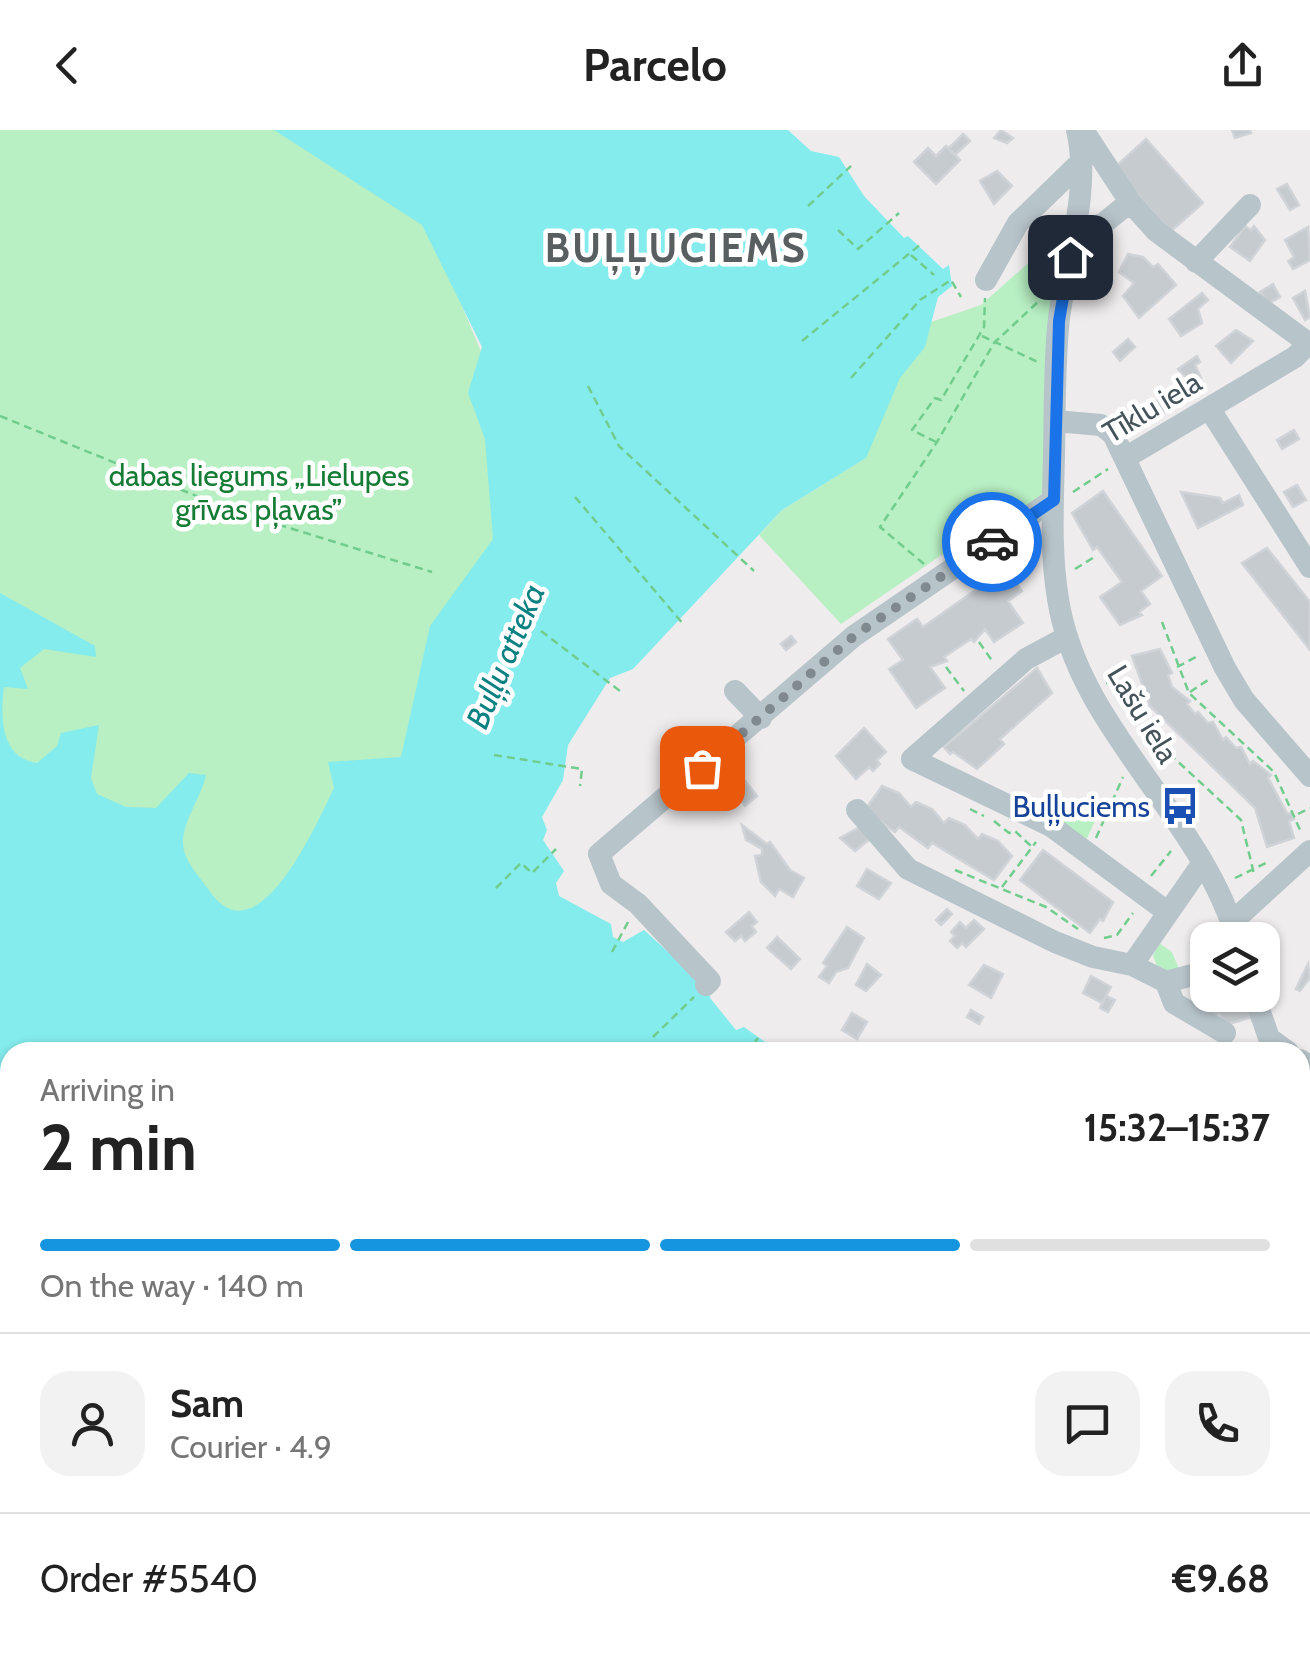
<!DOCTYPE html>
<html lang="en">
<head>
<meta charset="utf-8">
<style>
	body { margin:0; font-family:Cabin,sans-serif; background:#f2f2f2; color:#222; height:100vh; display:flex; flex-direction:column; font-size:38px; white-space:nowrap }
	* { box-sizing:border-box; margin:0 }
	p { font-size:32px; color:#767676 }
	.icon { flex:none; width:55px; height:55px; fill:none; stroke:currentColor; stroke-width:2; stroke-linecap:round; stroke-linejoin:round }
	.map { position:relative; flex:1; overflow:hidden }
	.drawer { position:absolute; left:0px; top:912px; width:1310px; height:622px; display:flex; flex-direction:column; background:#fff; border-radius:30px 30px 0 0; box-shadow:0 2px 8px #0004 }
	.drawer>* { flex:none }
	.tools { position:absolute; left:1190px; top:792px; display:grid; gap:20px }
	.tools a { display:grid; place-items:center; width:90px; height:90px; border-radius:20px; background:#fff; box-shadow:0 2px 8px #0004; font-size:50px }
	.pin { position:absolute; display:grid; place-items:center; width:85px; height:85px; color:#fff; margin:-42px; border-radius:20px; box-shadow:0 5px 15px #0006 }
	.courier { position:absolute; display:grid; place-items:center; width:100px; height:100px; margin:-50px; border:8px solid #1a73e8; border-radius:50%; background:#fff; color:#222; box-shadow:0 2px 12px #0007 }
	.headline em { font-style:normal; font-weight:700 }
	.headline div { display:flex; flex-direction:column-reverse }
	.headline { display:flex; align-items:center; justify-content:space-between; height:170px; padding:0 40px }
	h1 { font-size:65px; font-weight:700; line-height:75px }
	.bar { display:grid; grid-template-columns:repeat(4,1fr); gap:15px 10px; align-content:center; height:120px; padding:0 40px }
	.bar i { height:12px; border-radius:8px; background:#e0e0e0 }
	.bar .active { background:#1595e0 }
	.bar p { grid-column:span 4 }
	.line { display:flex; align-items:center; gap:25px; padding:0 40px; border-top:2px solid #e0e0e0 }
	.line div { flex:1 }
	.round { display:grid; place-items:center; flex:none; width:105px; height:105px; border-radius:30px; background:#f2f2f2 }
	header { display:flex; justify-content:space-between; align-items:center; height:130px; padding:0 40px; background:#fff; font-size:45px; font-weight:700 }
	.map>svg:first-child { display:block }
	.green { fill:#b8efc3 }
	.water { fill:#84eced }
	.building { fill:#c6cbcf; stroke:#d0d4d8; stroke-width:2.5 }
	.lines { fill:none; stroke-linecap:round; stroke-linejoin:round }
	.path { stroke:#70cd8d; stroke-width:2.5; stroke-dasharray:8 5; stroke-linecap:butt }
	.minor { stroke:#b7c4ca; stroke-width:22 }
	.done { stroke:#80898d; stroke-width:10; stroke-dasharray:0 18 }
	.route { stroke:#1a73e8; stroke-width:12 }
	.labels { text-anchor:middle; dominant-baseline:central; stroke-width:9; stroke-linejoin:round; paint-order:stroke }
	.street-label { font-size:30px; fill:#44545a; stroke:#fff }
	.park-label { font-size:30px; fill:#147c34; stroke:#fff }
	.transit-label { font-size:30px; fill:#164399; stroke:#fff; text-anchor:end }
	.water-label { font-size:32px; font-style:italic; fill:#0b8182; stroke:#fff }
	.district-label { font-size:40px; font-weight:bold; letter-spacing:2.5px; fill:#595e61; stroke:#fff }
</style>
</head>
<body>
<header><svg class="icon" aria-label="back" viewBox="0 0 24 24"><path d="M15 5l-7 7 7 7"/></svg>Parcelo<svg class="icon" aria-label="share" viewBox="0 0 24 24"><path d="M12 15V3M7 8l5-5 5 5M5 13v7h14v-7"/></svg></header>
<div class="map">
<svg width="1310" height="1533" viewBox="0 0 1310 1533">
	<rect width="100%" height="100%" fill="#efeced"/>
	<path class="green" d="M0,0H328L427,93L548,381L366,709L301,768L10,922V1525H1285L1293,1533H0Z
		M1053,111L1058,131L1044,366L1002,397L994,389L841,494L759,405L782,380L866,328L859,319L931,192L981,175Z
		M1057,666L1095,691L1081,721L1039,693Z
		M1159,813L1172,822L1179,839L1166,841L1157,836L1153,826Z"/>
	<path class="water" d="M274,0H788L811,21L839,27L864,66L904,108L908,106L943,139L949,135L952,156L938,167L925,217L900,248L866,328L782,380L633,539L610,548L568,615L563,650L542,687L547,700L543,710L564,741L556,753L559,766L611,794L613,807L623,812L644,800L709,859L710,868L736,900L744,897L779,922H10V1119L0,1112V463L95,516L96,527L44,519L20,538L28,559L4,557C0,590 1,627 37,633L57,616L61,603L99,595L91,648L97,664L126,677L156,678L189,643L206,645C201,667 184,689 183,711C182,729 198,745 208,759C256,833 315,697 334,658L328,632L401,627L430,496L493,409L485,309L468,263L482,217L422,95Z
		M1300,1225L1310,1230V1533H1293L1285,1525H1300Z
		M0,1379L10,1384V1525H153L149,1533H0Z
		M227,1525H353L329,1533H220Z
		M415,1525H837L832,1533H432Z"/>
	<path class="building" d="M1001,0L1013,8L1007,13L994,8Z
		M1232,0H1250L1251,3L1235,8Z
		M963,4L970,11L955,25L949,18Z
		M1146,9L1203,73L1170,102L1114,38Z
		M946,16L960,30L936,54L914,32L928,18L936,26Z
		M997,41L1012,56L994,74L980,51Z
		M1287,54L1299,75L1290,80L1277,59Z
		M1245,96L1251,100L1254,96L1265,110L1250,131L1230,117Z
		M1308,97L1310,130L1293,139L1288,131L1294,127L1285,110Z
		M1128,124L1143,127L1153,137L1158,134L1176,155L1139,188L1123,166L1134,153L1119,142Z
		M1273,154L1280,167L1268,174L1260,162Z
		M1305,161L1310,187L1305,190L1293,168Z
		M1202,163L1208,170L1198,179L1202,193L1181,206L1169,189Z
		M1236,200L1253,211L1231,233L1216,216Z
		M1128,209L1135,217L1120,231L1113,222Z
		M1197,226L1200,232L1195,235L1201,248L1191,253L1178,239Z
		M1173,261L1180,273L1162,283L1156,271Z
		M1294,300L1299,309L1282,319L1277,310Z
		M1297,355L1306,370L1293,377L1284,362Z
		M1103,361L1162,446L1141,461L1150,474L1139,482L1142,485L1120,495L1100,467L1122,452L1097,417L1093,420L1072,383Z
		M1181,362L1220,368L1223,373L1239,365L1243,375L1198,398Z
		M1267,418L1310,472V520L1242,433Z
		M1001,431L1022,461L1008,471L1023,493L994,512L985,499L974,512L971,509L944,527L947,531L930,537L945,558L916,578L889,539L903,530L888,509L917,489L923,497L977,459L972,451Z
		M791,506L796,512L786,520L781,514Z
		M1160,519L1172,543L1168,545L1172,557L1190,571L1187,574L1195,584L1198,582L1208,593L1213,592L1223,610L1226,607L1236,618L1241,617L1250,634L1253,631L1271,645L1268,648L1287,683L1292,684L1294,689L1289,691L1294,708L1267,717L1255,678L1150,576L1132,526Z
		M1037,538L1052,563L1000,609L1004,614L977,639L953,622L950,624L944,617Z
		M864,598L886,622L877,630L880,634L873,641L869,637L856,649L836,626Z
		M735,638L757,666L745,676L723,647Z
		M882,656L899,663L911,677L916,672L932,679L944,693L949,688L965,695L978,709L982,704L998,711L1012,726L994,750L932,713L928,718L899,697L895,702L865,680Z
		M742,695L767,714L770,712L790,740L804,748L793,767L779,759L775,766L761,752L755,726L762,725V719L746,710Z
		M862,696L872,707L855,721L840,708Z
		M1043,720L1113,772L1103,791L1100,789L1090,803L1020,750Z
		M867,739L891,753L879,769L857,756Z
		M947,779L952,784L941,795L936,790Z
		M749,782L757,792L752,796L756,802L745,811L741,806L735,811L726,802Z
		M974,790L984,799L966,817L962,813L957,818L950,811L955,806L951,802L960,792L966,798Z
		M847,797L864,808L848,838L836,842L829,853L819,847L827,836L823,833Z
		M777,807L800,829L791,839L767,818Z
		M867,834L881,845L866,861L856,855Z
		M1308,834L1310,848L1300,861L1296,859Z
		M984,835L1003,844L991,868L969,855Z
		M1091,846L1111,857L1102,873L1083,863Z
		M1208,853V865H1227L1231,881L1248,876L1252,887L1223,896L1220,884L1211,887L1201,855Z
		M1106,866L1115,870L1108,882L1100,878Z
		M971,880L983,887L979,894L967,887Z
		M852,883L867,892L857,909L842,900Z"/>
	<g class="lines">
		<path class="path" d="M808,76L851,36
			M838,100L858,119L899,83
			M911,125L934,145
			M982,206L1038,232
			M802,211L921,114
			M851,248L920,170L951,150L961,167
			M588,256L619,316L754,441
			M0,286L231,380L432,442
			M936,312L912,300L935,268L941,270L984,197L985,168
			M1073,362L1108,339
			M575,367L684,495
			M924,434L880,397L937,312L994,213L1040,170
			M1075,439L1096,426
			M1162,492L1189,563L1274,642L1301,702
			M541,501L620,561
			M979,512L993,532
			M946,537L964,561
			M1177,537L1196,527
			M1106,553L1123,552L1146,602L1241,690L1254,744
			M1190,562L1208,550
			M494,625L582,639L580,656
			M970,679L984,686
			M1298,684L1310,678
			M994,691L1009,703L1015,701L1032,717
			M1096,708L1123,647
			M955,740L1046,777L1078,799
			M1151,746L1171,721
			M1235,748L1268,732
			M1002,757L1036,712
			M496,758L521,733L532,743L556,719
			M1104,808L1117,805L1133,783
			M612,822L628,792
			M653,907L694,867
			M747,922L758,908"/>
		<path class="minor" d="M1077,0C1091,60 1067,128 1059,188C1054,233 1055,280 1054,325C1053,373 1050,421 1058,469C1078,599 1202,686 1237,810
			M1083,0L1130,72L1156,101L1308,213
			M1074,106L1104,93L1130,72
			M1196,132L1250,75
			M986,150L1018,93L1080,33
			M1209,278L1310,437
			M1055,291L1101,295L1113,304L1225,538L1244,570L1310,646
			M1125,328L1295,227L1310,212
			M1067,507L1026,529L912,629L1051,696L1166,781
			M735,561L761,588
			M857,680L908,739L1055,812L1093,827L1132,835L1166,852L1208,841
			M1232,792L1310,721
			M1132,835L1202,734
			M1166,852L1174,873L1225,903
			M706,855L710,851L638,774L611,754L599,724L854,506L1053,370
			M1254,865L1269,908L1288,922
			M1300,930L1310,936"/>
	</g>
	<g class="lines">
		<path class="done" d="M702,638L854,506L992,412"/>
		<path class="route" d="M992,412L1054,370L1059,191L1070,127"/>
	</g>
	<defs>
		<g id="bus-bare" transform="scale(3)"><path d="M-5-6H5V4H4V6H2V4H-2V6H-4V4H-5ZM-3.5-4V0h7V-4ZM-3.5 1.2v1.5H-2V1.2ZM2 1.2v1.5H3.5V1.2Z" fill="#1a4fb4" stroke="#fff" stroke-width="2.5" paint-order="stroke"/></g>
	</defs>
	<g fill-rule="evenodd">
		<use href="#bus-bare" x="1180" y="676"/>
	</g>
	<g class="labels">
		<g class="street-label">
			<text transform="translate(1152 277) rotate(-31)">Tīklu iela</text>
			<text transform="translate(1143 584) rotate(59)">Lašu iela</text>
		</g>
		<g class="park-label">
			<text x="259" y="345">dabas liegums „Lielupes<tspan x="259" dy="34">grīvas pļavas”</tspan></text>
		</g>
		<g class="transit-label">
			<text x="1150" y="676">Buļļuciems</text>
		</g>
		<g class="water-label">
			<text transform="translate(505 526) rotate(-67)">Buļļu atteka</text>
		</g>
		<g class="district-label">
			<text x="676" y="117">BUĻĻUCIEMS</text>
		</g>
	</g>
</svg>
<div class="tools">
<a><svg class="icon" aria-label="layers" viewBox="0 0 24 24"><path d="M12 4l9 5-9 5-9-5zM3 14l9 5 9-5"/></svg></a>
</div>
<div class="pin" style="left:702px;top:638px;background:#ea580c"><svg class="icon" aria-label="bag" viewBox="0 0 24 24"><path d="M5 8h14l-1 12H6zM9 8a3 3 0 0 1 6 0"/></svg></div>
<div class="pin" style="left:1070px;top:127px;background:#1f2937"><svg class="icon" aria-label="home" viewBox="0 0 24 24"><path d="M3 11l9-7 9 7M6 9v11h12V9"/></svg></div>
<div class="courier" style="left:992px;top:412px"><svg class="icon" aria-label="car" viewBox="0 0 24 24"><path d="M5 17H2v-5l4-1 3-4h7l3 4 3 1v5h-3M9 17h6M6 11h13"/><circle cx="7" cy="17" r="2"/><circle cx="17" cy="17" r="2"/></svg></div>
<section class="drawer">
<div class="headline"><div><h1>2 min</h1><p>Arriving in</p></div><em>15:32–15:37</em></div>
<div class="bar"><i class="active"></i><i class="active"></i><i class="active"></i><i></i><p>On the way · 140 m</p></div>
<div class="line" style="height:180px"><a class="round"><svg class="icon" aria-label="person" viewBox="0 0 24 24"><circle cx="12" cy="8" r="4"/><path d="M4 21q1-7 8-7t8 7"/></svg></a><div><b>Sam</b><p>Courier · 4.9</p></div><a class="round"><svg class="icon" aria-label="chat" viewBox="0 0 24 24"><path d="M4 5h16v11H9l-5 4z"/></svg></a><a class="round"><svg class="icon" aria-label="phone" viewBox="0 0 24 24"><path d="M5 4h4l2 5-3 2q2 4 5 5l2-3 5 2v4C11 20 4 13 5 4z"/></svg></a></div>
<div class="line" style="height:130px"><div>Order #5540</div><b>€9.68</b></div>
</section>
</div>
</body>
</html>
